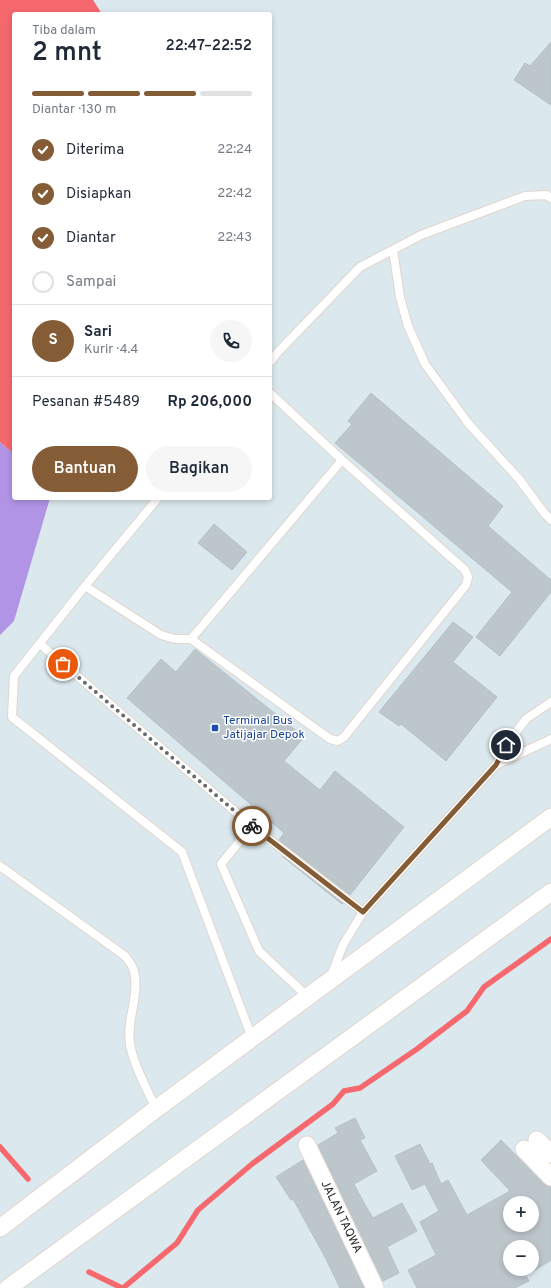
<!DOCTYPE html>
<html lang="id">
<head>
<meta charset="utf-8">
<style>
	body { margin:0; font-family:Overpass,sans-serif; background:#f6f6f7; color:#1f2937; height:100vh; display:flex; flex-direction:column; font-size:15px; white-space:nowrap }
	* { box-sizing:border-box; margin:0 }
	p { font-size:13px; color:#747a83 }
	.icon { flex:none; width:22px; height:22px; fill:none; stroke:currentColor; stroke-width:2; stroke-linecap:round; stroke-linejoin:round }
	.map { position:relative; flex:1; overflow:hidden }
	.panel { position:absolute; left:12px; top:12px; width:260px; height:488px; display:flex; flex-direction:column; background:#fff; border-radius:4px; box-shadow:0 2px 6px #0003 }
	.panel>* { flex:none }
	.controls { position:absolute; left:503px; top:1196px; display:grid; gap:8px }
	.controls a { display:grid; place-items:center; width:36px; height:36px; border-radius:50%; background:#fff; box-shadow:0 2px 6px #0003; font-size:20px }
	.pin { position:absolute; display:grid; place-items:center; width:34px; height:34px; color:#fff; margin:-17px; border:2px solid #fff; border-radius:50%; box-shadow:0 1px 4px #0007 }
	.courier { position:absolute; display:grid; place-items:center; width:40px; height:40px; margin:-20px; border:3px solid #845c36; border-radius:50%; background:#fff; color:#222; box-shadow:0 1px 5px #0007 }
	.head em { font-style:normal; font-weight:600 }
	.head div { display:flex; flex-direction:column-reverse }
	.head { display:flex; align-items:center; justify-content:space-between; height:68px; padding:0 20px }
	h1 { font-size:26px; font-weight:600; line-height:30px }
	.bar { display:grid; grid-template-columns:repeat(4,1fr); gap:6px 4px; align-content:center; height:48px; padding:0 20px }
	.bar i { height:5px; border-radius:3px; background:#e0e1e3 }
	.bar .active { background:#845c36 }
	.bar p { grid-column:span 4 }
	.line { display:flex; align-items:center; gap:10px; padding:0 20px; border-top:1px solid #e0e1e3 }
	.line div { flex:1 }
	.round { display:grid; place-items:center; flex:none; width:42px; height:42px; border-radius:21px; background:#f6f6f7 }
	ol { padding:0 20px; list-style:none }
	li { display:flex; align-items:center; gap:12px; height:44px }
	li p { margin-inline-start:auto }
	li .icon { padding:4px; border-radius:50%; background:#845c36; color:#fff; stroke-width:4 }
	li:last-child { color:#747a83 }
	li i { width:22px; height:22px; border:2px solid #e0e1e3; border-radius:50% }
	.button { display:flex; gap:8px; margin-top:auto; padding:8px 20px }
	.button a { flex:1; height:46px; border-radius:24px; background:#845c36; color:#fff; font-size:16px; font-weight:600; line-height:46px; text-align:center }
	.button a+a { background:#f6f6f7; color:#1f2937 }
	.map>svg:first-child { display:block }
	.green { fill:#b194e6 }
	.water { fill:#f5686e }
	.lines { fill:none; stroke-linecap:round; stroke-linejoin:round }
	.stream { stroke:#f5686e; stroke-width:5.5 }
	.building { fill:#bdc6cb; stroke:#b4c1c8; fill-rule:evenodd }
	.lane-casing { stroke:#e0d6cd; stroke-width:10 }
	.street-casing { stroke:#e0d6cd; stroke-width:19 }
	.lane { stroke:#fff; stroke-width:8 }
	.street { stroke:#fff; stroke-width:17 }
	.done { stroke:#686c6e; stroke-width:4; stroke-dasharray:0 7.2 }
	.route { stroke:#845c36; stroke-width:5 }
	.transit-dot { fill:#1a4fb4; stroke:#fff; stroke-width:1.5 }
	.labels { text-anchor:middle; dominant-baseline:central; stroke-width:3; stroke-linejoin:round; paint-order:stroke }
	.transit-label { font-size:12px; fill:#164399; stroke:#fff; text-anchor:start }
	.street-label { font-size:12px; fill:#2a2a2a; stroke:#fff }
</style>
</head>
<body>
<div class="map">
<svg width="551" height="1288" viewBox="0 0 551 1288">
	<rect width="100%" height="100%" fill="#dbe8ed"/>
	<path class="green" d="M0,442L14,454V498H50L14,621L0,635Z"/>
	<path class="water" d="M0,0H93L102,14H14V454L0,442Z"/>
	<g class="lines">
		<path class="stream" d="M0,1147L28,1179
			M89,1272L122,1288
			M123,1288L177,1243L198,1210L252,1164L333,1104L344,1091L360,1088L417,1049L467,1011L484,987L551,939"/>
	</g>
	<path class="building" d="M551,42V105L514,80L525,63L530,66Z
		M371,393L503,506L488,526L551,580V592L500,656L476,637L512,592L335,443L352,424L348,421Z
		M214,524L247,552L232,570L198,543Z
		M453,622L473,637L453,662L497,697L446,761L401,724L399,726L379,712Z
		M195,649L304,737L284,761L320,790L335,771L404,827L350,895L279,840L284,833L127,698L161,659L176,672Z
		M282,856L343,903L342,904Z
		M355,1118L365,1138L360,1140L377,1171L354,1184L364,1203L373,1218L402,1203L417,1231L387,1247L399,1273L383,1281L318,1145L338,1133L335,1128Z
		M501,1140L544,1184L551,1187V1260L526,1276L529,1281L515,1288H417L408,1270L436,1255L420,1222L439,1211L425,1184L412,1190L395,1156L420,1144L430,1164L432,1163L441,1184L448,1180L467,1215L510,1191L481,1160ZM510,1203H532V1225H510ZM510,1247H532V1269H510Z
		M303,1160L364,1288H340L326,1259L303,1217L293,1199L291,1200L276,1177Z"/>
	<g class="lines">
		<g class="lane-casing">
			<path id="lane" d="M393,250L400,297L408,326L425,364L468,423L519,479L545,514L551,520
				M270,362L278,352L360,267L421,235L525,196L546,195L551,198
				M158,498L85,586L14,676L12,717L182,852L252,1038
				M85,586L161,635L175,639H191L330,739L338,741L344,737L466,585L468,577L465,570L342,460L270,393
				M191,639L342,460
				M40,644L252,826L363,912
				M496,765L551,739
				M252,826L221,864L259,951L308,997
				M0,866L125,956C128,960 133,966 134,971C140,996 126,1020 130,1044C134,1067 147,1088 156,1109
				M331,976L343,945L363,912L496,765L506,745L526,719L551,702"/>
		</g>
		<g class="street-casing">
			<path id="street" d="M537,1140L551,1154
				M307,1145L375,1288
				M524,1149L551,1177
				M0,1228L156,1109L551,817
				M8,1288L551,892"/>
		</g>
		<use href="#lane" class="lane"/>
		<use href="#street" class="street"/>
	</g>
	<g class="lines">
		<path class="done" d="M63,664L252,826"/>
		<path class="route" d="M252,826L363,912L496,765L506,745"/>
	</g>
	<rect class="transit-dot" x="211" y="724" width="8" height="8" rx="2"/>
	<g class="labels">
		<g class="transit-label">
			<text x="223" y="721">Terminal Bus<tspan x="223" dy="14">Jatijajar Depok</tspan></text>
		</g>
		<g class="street-label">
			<text transform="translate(341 1217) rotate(64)">JALAN TAQWA</text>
		</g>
	</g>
</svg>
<div class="controls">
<a>+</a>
<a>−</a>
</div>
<div class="pin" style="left:63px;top:664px;background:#ea580c"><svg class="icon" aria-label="bag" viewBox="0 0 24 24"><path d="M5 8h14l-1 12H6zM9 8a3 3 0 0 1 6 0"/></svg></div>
<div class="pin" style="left:506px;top:745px;background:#1f2937"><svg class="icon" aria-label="home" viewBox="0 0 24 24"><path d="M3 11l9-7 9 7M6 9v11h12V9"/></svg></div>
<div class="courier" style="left:252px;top:826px"><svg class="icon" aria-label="bike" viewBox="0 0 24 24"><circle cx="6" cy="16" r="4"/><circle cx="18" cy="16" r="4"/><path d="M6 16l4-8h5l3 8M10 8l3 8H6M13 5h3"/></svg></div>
<section class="panel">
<div class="head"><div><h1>2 mnt</h1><p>Tiba dalam</p></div><em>22:47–22:52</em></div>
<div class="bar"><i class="active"></i><i class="active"></i><i class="active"></i><i></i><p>Diantar · 130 m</p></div>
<ol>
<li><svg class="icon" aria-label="check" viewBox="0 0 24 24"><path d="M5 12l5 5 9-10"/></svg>Diterima<p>22:24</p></li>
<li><svg class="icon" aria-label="check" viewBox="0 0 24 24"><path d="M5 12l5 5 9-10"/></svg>Disiapkan<p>22:42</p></li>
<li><svg class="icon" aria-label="check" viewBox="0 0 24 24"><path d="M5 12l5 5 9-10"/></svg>Diantar<p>22:43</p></li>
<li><i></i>Sampai</li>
</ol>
<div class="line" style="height:72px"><b class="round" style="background:#845c36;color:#fff">S</b><div><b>Sari</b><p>Kurir · 4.4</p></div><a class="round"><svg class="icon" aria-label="phone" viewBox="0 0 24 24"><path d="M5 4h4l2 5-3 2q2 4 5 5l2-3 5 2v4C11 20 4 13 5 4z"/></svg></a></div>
<div class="line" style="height:52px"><div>Pesanan #5489</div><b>Rp 206,000</b></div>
<div class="button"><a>Bantuan</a><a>Bagikan</a></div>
</section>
</div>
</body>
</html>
